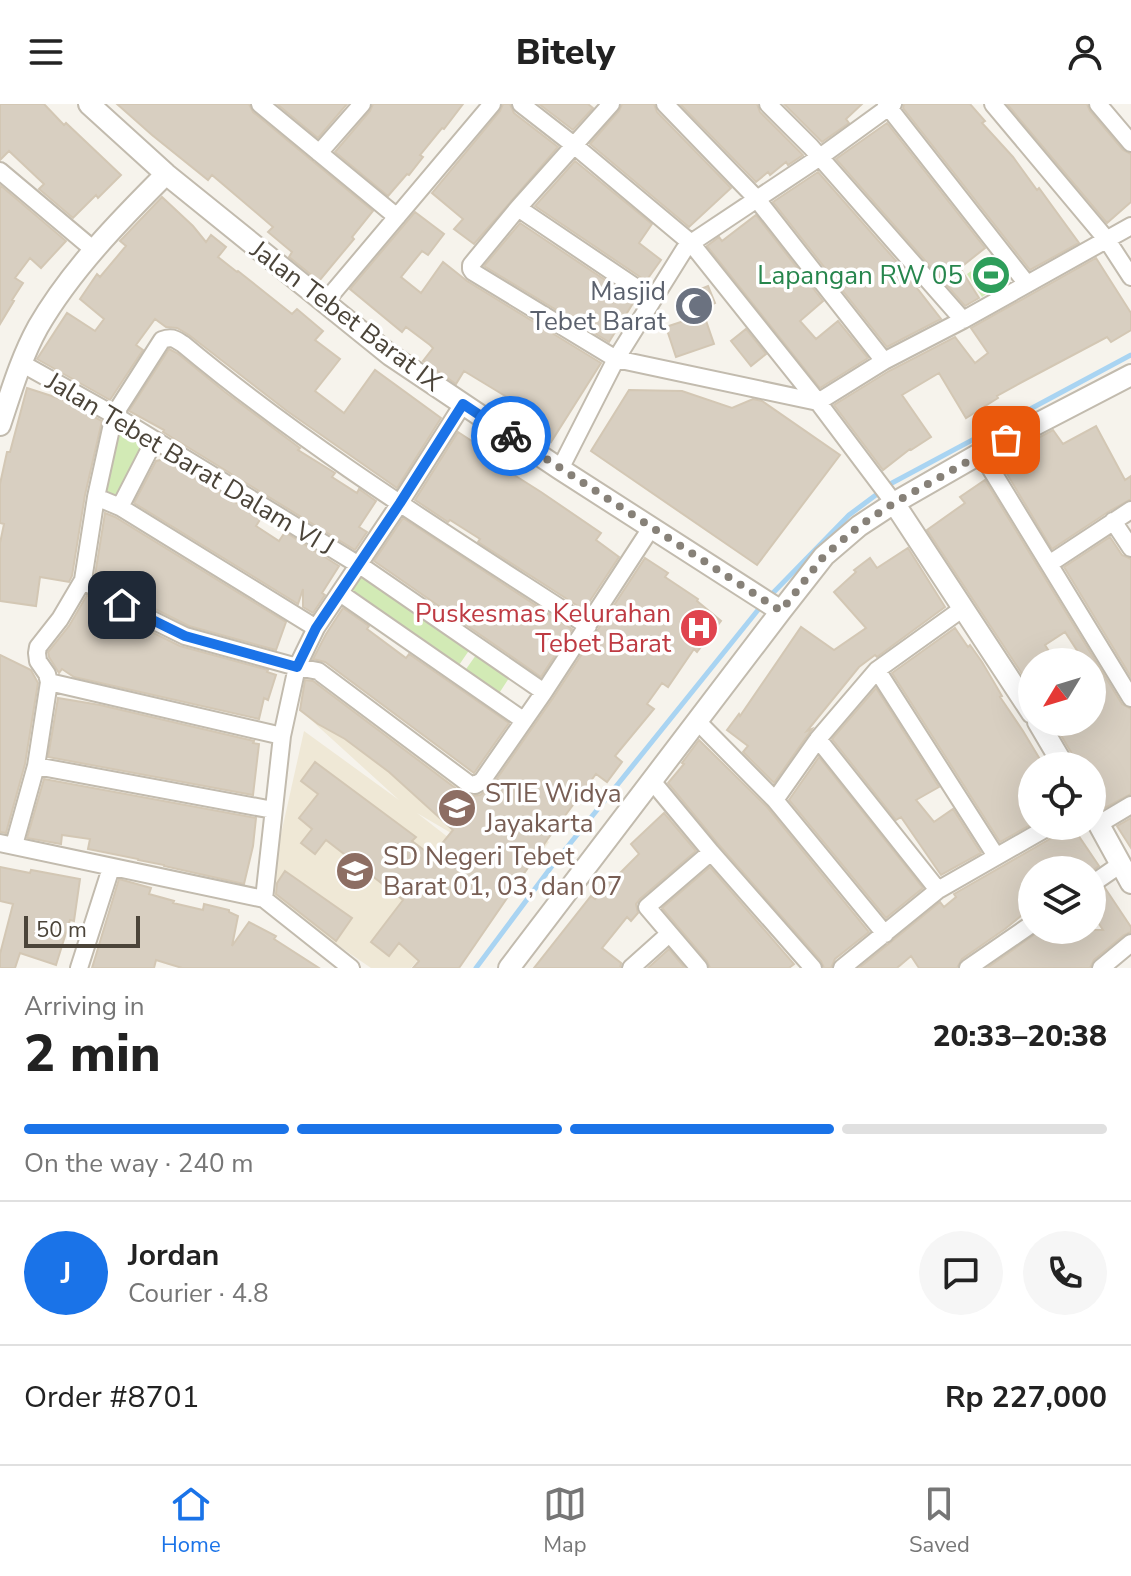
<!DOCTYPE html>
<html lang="en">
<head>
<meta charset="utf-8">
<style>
	body { margin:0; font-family:"Nunito Sans",sans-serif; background:#f6f6f6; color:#222; height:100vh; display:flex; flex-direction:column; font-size:30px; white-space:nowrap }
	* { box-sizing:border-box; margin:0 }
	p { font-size:26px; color:#767676 }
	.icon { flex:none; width:44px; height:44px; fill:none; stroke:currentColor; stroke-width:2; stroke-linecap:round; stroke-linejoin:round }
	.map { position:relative; height:864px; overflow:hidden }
	.side { display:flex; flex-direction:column; background:#fff; flex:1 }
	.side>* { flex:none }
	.needle { width:52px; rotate:232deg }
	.controls { position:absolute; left:1018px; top:544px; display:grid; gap:16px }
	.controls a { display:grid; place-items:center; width:88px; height:88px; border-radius:50%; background:#fff; box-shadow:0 8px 32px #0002; font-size:40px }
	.scale { position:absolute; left:24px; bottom:20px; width:116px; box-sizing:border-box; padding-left:8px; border:4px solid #4b4439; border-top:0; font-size:22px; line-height:28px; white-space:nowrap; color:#4b4439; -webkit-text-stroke:6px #fff; paint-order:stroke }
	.pin { position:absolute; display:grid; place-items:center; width:68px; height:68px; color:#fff; margin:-34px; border-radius:16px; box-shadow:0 4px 12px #0006 }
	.courier { position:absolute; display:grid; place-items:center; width:80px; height:80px; margin:-40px; border:6px solid #1a73e8; border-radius:50%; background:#fff; color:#222; box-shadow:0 2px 10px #0007 }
	.head em { font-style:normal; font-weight:800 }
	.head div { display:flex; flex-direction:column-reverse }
	.head { display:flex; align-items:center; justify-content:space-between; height:136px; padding:0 24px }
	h1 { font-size:52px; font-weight:800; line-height:60px }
	.bar { display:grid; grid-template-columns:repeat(4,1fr); gap:12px 8px; align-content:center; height:96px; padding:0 24px }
	.bar i { height:10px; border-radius:6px; background:#e0e0e0 }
	.bar .active { background:#1a73e8 }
	.bar p { grid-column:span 4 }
	.line { display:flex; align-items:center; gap:20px; padding:0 24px; border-top:2px solid #e0e0e0 }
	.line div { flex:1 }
	.round { display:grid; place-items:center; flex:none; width:84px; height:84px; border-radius:42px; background:#f6f6f6 }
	header { display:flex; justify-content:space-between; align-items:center; height:104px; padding:0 24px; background:#fff; font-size:36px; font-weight:800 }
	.tab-bar { display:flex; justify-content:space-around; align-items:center; height:112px; border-top:2px solid #e0e0e0; background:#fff; font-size:22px; color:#767676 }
	.tab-bar a { display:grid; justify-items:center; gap:4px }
	.tab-bar .active { color:#1a73e8 }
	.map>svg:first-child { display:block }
	.education { fill:#efe8d6 }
	.green { fill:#d2eab5 }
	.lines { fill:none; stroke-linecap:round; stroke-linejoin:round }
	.stream { stroke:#a9d4f2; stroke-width:5 }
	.building { fill:#d8cfc1; stroke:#d3c7b4; stroke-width:2 }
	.minor-casing { stroke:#c2bbae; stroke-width:20 }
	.tertiary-casing { stroke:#c2bbae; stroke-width:24 }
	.minor { stroke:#fff; stroke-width:16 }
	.tertiary { stroke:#fff; stroke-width:20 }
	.done { stroke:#878178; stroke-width:8; stroke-dasharray:0 14.4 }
	.route { stroke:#1a73e8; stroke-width:10 }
	.labels { text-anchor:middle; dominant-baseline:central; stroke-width:7; stroke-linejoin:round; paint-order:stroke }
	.leisure-label { font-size:26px; fill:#27864d; stroke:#fff; text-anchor:end }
	.worship-label { font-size:26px; fill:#5b616d; stroke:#fff; text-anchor:end }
	.street-label { font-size:26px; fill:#4b4439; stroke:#fff }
	.health-label { font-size:26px; fill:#be3a42; stroke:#fff; text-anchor:end }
	.education-label { font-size:26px; fill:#785e54; stroke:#fff; text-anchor:start }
</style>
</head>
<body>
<header><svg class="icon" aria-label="menu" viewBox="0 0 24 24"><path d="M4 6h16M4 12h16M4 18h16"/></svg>Bitely<svg class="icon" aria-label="person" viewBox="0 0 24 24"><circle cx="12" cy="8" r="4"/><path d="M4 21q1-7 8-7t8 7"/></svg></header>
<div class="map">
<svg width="1131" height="864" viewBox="0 0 1131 864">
	<rect width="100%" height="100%" fill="#f6f3ec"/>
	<path class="education" d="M301,569L549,738L519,777L468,739L417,709L458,741L438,832L411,864H371L267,793L304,627L399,696L300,606Z"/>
	<path class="green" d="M999,148L1014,171L982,193L967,170Z
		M116,317L146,337L118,396L98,390Z
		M359,470L470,545L457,564L347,489Z
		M476,551L509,574L498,591L464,568Z"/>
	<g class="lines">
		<path class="stream" d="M769,493L849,411L892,379L1131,251
			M476,864L552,762L762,501"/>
	</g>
	<path class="building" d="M0,0H44L64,21L66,19L121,71L98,94L96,91L73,114L39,85L44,80L9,47L0,56Z
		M117,0H249L253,8L373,107L352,133L354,135L319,177L289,153L292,148L268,128L273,123L212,71L208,76L152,31Z
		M277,0H347L318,34Z
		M373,0H463L444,25L442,24L420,51L423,53L409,71L407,70L388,92L335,48L370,7Z
		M503,0H510L514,9L558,43L474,140L454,125L463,115L432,89L500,7Z
		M539,0H588L593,4L573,26Z
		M622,0H654L657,8L731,84L689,123L590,40L619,7Z
		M680,0H757L760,8L803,51L788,61L786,58L770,71L768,68L756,78Z
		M784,0H862L846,15L849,19L822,38Z
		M904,0H970L985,17L982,19L1013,53L1037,86L1039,84L1079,139L1030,166L903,4Z
		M1007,0H1087L1090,7L1123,46L1131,50V98L1107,119Z
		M887,19L985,144L960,164L979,194L965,202L836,55Z
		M575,57L652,120L639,139L661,156L646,177L535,102Z
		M818,68L919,183L917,184L941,215L887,243L773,98Z
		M0,81L66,137L41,164L30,154L15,174L23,179L12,196L14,197L0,220Z
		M162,93L193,122L206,138L211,131L226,143L218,153L237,168L238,167L292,210L297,205L323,227L315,236L340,255L315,287L344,309L375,266L441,314L397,384L287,307L189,231L177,224L166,223L155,215L136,241L143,246L110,296L37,255L67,209L95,227L104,215L80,195L97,170L100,173L126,142L120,137Z
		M415,108L444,130L428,151L422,147L401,173L421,189L443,158L467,177L601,259L551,338L522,319L530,307L464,267L456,280L423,257L433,244L430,241L406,223L402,228L350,185Z
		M756,111L823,197L800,217L816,235L838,217L868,254L820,284L707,142L719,133L722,137Z
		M520,119L635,196L609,238L484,162Z
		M1096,154L1131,209V226L1111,238L1107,233L1024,277L997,292L998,294L966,314L939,269L902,291L931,333L911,346L910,345L883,366L834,301L889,267L955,233L975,259L988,249L971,224Z
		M708,182L715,199L702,205L714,240L676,253L666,223L690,215L681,193Z
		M746,225L766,250L751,262L731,237Z
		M169,245L177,249L225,288L300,344L298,346L335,369L332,373L357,389L359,385L376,397L359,423L367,428L355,446L163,328L164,326L129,307Z
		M27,284L64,296L102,317L85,391L72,472L69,478L40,473L36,502L0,497V439L4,420L0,419V380L7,348H10Z
		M629,286L682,287L732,304L753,295L762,297L840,351L757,461L591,347Z
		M1096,322L1125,376L1131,372V395L1108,408L1052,445L998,355L1053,326L1063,340Z
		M458,328L484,345L481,350L541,388L601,429L596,436L619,453L584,506L478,438L480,435L450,416L448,418L415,396Z
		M165,355L261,414L256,422L279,437L285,428L339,462L322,489L325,491L313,509L303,503V485L298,500L134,399L156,357Z
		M985,376L1122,600L1131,605V690L1105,704L1092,692V662H1077L1075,655L1053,618H1092V558H1062L1078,548L1065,528L1045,541L1056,558H1032V585L927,426L965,399L960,393Z
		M105,409L115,413L286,518L276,546L189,522L127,491L95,471Z
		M403,414L572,525L541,573L374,457Z
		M1110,433L1122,451L1131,455V573L1064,463Z
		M908,444L945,503L877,553L875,551L859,563L807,627L812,625L774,679L743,648L748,642L727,626L739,610L740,612L801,523L834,546L866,524L834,488L856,468L854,466L870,454L877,464Z
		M645,454L668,469L665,473L698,495L697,497L721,517L697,548L694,545L668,583L662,579L647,600L654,605L615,652L622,658L607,678L596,670L547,736L459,864H413L419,857L399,839L389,852L371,838L403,796L326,736L315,750L301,739L312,725L299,714L318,690L301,677L315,658L416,733L412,737L432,752L453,726L389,668L345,635L318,620L300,606L305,576L313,577L462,689L473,692L480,691L491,683L553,594Z
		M87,491L117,511L180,542L268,566L267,568L276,571L268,596L264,594L259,615L74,573L62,565L59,569L49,553L48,548L69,522Z
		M343,504L369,522L367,525L406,554L409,550L509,619L474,669L325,558L313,555L326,530Z
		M955,524L968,543L970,541L982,558L1002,592L1000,593L1023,627L1044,662H1032V720L1000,738L892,569Z
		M0,551L31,566L38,579L25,660L6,729L0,728Z
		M876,584L939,683L916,696L934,718L953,705L981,749L941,771L901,713L896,716L832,635Z
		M58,594L100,601L254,637L253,639L259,640L253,691L48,653Z
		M699,636L767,703L869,828L835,855L831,864H824L821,857L719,741L668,679L684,660L682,659Z
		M819,653L923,784L886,814L789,696Z
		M44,675L256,714L253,742L244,780L164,762V761L138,756V755L88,745L90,735L62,731L61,740L27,734Z
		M664,709L696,747L640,795L636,800L638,809L631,817L627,813L602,844L621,859L620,864H534L591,792L595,795L615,770L617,772L639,750L631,740Z
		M1131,714V744L1117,722Z
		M1061,722H1072L1099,762L1092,767L1032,766V803L1005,825L962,855L957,864H919L911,852L897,864H859L940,798L944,803L956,793L954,790L1055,732L1060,727Z
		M0,763L30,769L31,766L80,775L74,817L70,816L56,861L20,849L15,864H0V850L13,800L0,797Z
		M710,763L794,860L789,864H710L707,857L662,804Z
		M285,767L352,814L336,837L276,790L277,779Z
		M119,775L151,784L149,790L174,797L173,799L203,806L204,800L229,806V808L238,812L232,842L249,818L276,832L274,835L319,864H182L156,856L154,864H92Z
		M1105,784L1131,823V828L1124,831L1094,856L1090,864H987L1041,826H1103L1092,809V791Z
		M669,845L685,864H648Z"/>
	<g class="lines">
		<g class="minor-casing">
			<path id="minor" d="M260,0L397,113
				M521,0L575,42L691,139L818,298L894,399
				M611,0L518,104L471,161V165L473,168L616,255L818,298L884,257L963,216L1131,122
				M665,0L756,94L884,257
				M768,0L811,43L963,216
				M886,0L1027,180
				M993,0L1107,136L1131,173
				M1098,0L1131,39
				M319,49L362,0
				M0,67L94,146
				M518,104L653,195
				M325,198L492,0
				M21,259L114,311L367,466L544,588
				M981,349L1131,594
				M560,365L616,255L684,146L691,139L820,53L893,0
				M96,393L120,403L316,524
				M120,403L154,337
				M1113,417L1131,444
				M1049,460L1131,406
				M83,476L122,501L185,532L297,563L318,567L469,680L475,681L482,677L544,588L651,424
				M340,489L523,616
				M877,566L996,752
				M49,578L282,632
				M698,618L775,696L885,830
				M818,635L938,786
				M36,662L273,706
				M652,677L711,748L813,864
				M775,696L818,635L877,566L962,505
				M1099,720L1131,701
				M0,739L264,795L351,864
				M14,741L36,662L49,578L47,570L38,557L37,549L38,543L60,515L83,476L96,393L114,311L162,236C172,232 175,235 183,240C310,346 450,432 588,522
				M1092,780L1121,760
				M264,795L282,632L297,563L316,524L400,399L463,300
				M79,864L111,764
				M631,864L669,830
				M699,864L647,803L711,748
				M842,864L938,786L1050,722
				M968,864L1032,820
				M1101,864L1131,839"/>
		</g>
		<g class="tertiary-casing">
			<path id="tertiary" d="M89,0L166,70L390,251L560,365L781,507
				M0,321C11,288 21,254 38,223C71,166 120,116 166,70
				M894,399L1032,609
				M1038,618L1064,662
				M1092,708L1131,779
				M509,864L781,507L824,452L859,422L894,399L981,349L1131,271"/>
		</g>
		<use href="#minor" class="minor"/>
		<use href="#tertiary" class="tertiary"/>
	</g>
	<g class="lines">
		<path class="done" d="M511,332L781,507L824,452L859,422L894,399L1006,336"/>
		<path class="route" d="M122,501L185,532L297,563L316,524L400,399L463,300L511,332"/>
	</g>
	<defs>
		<g id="stadium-disc" transform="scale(2)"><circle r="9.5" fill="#2e9e5b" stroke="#fff"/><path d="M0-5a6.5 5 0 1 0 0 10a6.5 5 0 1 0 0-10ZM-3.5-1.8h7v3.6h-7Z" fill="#fff"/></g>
		<g id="mosque-disc" transform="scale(2)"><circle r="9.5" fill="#6b7280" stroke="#fff"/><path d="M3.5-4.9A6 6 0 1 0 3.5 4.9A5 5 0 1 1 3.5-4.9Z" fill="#fff"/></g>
		<g id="hospital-disc" transform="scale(2)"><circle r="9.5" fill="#e0444e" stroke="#fff"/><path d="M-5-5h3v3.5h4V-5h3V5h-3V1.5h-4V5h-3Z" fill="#fff"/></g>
		<g id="university-disc" transform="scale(2)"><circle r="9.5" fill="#8d6e63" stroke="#fff"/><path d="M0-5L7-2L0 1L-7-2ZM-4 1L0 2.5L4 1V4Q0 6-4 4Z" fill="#fff"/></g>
		<g id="school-disc" transform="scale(2)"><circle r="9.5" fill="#8d6e63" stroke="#fff"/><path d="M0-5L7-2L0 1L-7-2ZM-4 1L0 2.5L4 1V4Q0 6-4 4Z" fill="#fff"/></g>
	</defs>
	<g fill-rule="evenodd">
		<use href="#stadium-disc" x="991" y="171"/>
		<use href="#mosque-disc" x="694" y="202"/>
		<use href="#hospital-disc" x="699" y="524"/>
		<use href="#university-disc" x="457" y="704"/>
		<use href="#school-disc" x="355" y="767"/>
	</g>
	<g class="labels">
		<g class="leisure-label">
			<text x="963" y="171">Lapangan RW 05</text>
		</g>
		<g class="worship-label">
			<text x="666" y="187">Masjid<tspan x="666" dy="30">Tebet Barat</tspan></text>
		</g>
		<g class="street-label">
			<text transform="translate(346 212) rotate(37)">Jalan Tebet Barat IX</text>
			<text transform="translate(190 360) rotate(31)">Jalan Tebet Barat Dalam VI J</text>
		</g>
		<g class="health-label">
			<text x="671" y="509">Puskesmas Kelurahan<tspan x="671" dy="30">Tebet Barat</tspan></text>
		</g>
		<g class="education-label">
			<text x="485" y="689">STIE Widya<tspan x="485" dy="30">Jayakarta</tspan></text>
			<text x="383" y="752">SD Negeri Tebet<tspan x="383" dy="30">Barat 01, 03, dan 07</tspan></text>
		</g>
	</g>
</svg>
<div class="controls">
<a><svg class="needle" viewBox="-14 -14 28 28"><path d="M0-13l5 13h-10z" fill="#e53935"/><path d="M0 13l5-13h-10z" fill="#767676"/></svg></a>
<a><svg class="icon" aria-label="locate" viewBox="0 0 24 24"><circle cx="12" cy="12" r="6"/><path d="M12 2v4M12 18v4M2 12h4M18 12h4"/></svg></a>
<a><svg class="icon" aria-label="layers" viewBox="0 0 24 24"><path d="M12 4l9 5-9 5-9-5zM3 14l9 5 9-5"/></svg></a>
</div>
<div class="scale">50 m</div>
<div class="pin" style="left:1006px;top:336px;background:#ea580c"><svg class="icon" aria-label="bag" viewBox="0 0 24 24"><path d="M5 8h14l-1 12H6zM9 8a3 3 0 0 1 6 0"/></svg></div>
<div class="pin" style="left:122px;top:501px;background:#1f2937"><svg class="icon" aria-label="home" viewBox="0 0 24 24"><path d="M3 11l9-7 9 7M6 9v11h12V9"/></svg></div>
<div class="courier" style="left:511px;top:332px"><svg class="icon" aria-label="bike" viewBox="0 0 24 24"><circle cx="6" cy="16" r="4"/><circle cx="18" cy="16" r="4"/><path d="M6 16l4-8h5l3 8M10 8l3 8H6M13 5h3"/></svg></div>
</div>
<section class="side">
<div class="head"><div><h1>2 min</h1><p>Arriving in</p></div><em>20:33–20:38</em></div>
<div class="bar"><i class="active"></i><i class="active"></i><i class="active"></i><i></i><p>On the way · 240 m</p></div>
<div class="line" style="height:144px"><b class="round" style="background:#1a73e8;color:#fff">J</b><div><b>Jordan</b><p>Courier · 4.8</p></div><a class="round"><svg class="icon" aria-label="chat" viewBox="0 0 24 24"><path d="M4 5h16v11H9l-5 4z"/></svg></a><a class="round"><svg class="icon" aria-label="phone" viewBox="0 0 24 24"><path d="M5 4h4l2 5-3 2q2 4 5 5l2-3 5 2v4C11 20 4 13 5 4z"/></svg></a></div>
<div class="line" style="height:104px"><div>Order #8701</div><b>Rp 227,000</b></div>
</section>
<nav class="tab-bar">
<a class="active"><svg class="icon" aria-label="home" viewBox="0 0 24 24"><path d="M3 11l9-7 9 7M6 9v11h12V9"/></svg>Home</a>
<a><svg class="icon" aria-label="map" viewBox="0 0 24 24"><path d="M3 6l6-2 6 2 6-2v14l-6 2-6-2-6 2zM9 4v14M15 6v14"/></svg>Map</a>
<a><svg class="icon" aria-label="saved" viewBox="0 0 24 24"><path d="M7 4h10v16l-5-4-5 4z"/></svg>Saved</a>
</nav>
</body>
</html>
